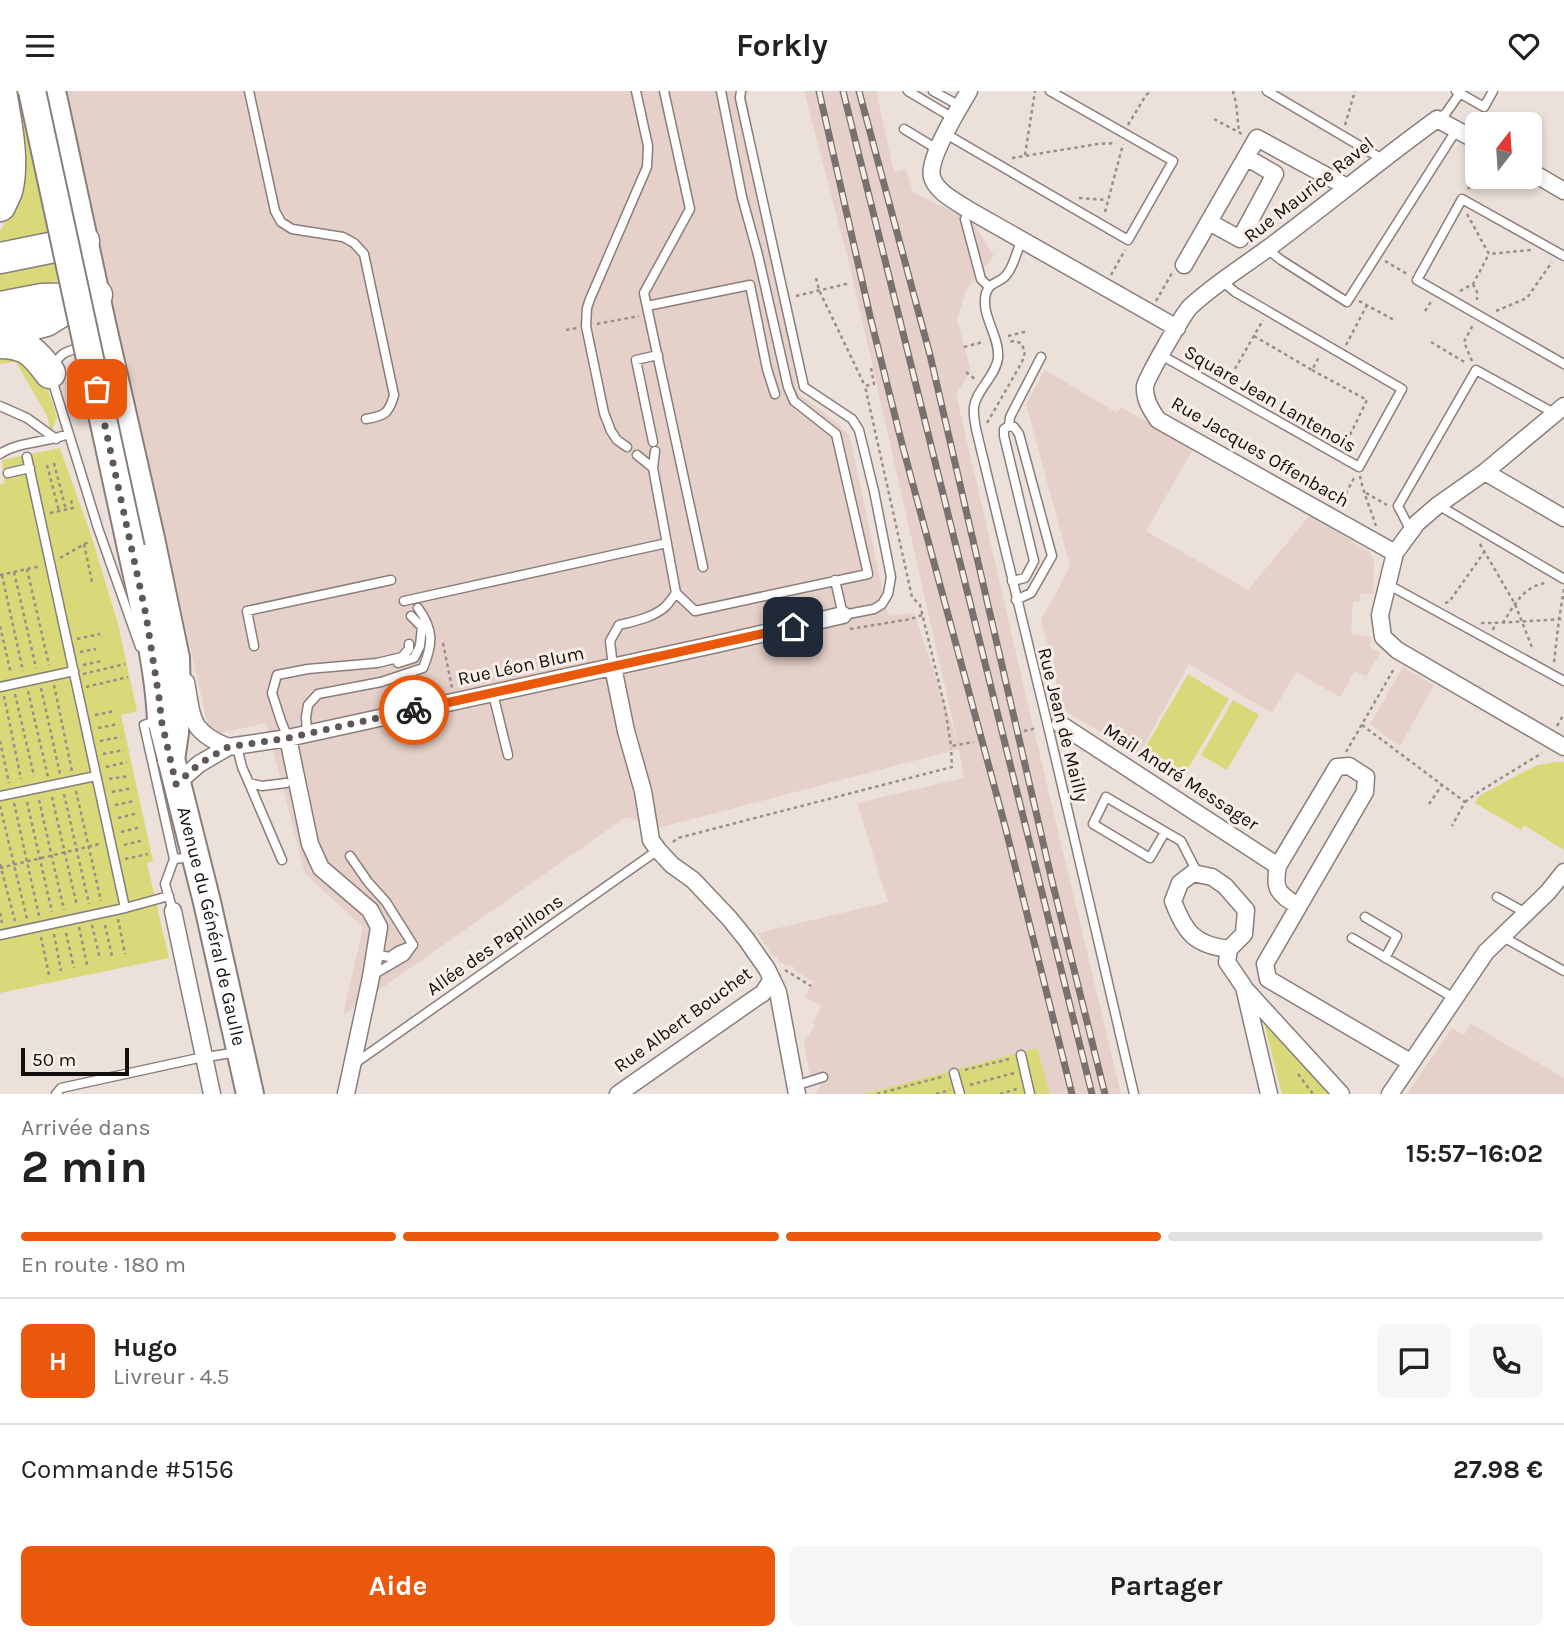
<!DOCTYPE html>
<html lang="fr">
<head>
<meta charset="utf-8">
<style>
	body { margin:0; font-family:Karla,sans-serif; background:#f6f6f6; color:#222; height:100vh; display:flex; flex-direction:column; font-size:26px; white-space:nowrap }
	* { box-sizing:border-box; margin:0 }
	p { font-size:23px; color:#767676 }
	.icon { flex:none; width:38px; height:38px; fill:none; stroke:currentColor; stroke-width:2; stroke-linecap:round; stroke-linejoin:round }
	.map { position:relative; height:1003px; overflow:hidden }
	.sheet { display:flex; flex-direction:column; background:#fff; flex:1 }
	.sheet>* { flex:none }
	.needle { width:46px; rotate:17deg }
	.fabs { position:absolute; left:1465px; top:21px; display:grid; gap:14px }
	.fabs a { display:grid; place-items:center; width:77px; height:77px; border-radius:10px; background:#fff; box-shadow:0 4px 10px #0003; font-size:35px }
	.scale { position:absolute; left:21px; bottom:18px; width:108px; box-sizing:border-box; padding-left:7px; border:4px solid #130f0d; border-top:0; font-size:19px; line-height:24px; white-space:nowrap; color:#130f0d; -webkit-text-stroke:5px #f9ede8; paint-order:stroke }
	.pin { position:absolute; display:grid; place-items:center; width:60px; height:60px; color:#fff; margin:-30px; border-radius:14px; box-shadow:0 4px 10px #0006 }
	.courier { position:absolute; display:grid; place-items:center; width:70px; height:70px; margin:-35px; border:5px solid #ea580c; border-radius:50%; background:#fff; color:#222; box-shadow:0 2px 9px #0007 }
	.overview em { font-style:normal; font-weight:700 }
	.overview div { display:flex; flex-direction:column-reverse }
	.overview { display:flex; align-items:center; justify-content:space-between; height:119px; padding:0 21px }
	h1 { font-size:46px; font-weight:700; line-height:52px }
	.bar { display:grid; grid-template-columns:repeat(4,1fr); gap:10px 7px; align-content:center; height:84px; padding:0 21px }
	.bar i { height:9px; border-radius:5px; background:#e0e0e0 }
	.bar .selected { background:#ea580c }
	.bar p { grid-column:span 4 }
	.line { display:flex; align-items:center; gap:18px; padding:0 21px; border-top:2px solid #e0e0e0 }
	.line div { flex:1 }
	.round { display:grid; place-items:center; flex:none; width:74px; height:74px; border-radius:10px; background:#f6f6f6 }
	.cta { display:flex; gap:14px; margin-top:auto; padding:14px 21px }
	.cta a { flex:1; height:80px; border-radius:10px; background:#ea580c; color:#fff; font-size:28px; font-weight:700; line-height:80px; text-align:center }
	.cta a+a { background:#f6f6f6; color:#222 }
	header { display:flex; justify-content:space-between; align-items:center; height:91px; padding:0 21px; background:#fff; font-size:32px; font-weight:700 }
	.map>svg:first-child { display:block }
	.built { fill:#e5d1c9 }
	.green { fill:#d9d97a }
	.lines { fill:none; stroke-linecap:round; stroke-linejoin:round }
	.lane-casing { stroke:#897e79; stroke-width:11 }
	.street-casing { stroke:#897e79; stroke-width:19 }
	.primary-casing { stroke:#897e79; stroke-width:30 }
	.highway-casing { stroke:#897e79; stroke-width:33 }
	.path { stroke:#988f8a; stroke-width:2.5; stroke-dasharray:3.5 3.5; stroke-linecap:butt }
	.lane { stroke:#fff; stroke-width:8 }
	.street { stroke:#fff; stroke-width:16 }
	.primary { stroke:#fff; stroke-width:26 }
	.highway { stroke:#fff; stroke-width:30 }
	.rail-casing { stroke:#79716e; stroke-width:7 }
	.rail { stroke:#f9ede8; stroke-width:4.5; stroke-dasharray:13; stroke-linecap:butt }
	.primary-bridge-casing { stroke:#897e79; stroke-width:30; stroke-linecap:butt }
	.primary-bridge { stroke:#fff; stroke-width:26 }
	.done { stroke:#5f5855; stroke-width:7; stroke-dasharray:0 12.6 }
	.route { stroke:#ea580c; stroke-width:9 }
	.labels { text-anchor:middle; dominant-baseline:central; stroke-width:6; stroke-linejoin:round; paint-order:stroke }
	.street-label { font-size:19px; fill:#130f0d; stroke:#f9ede8 }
</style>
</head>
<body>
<header><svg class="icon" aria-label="menu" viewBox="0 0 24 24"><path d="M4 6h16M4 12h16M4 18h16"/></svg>Forkly<svg class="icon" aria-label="heart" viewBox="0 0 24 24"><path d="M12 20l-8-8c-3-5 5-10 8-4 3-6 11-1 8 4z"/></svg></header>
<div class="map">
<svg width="1564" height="1003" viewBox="0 0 1564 1003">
	<rect width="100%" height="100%" fill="#ece0da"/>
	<path class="built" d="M67,0H749L747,6L798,302L839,333L850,346L888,525L914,522L957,649L851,180L804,0H876L894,81L906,78L913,101L972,130L994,165L966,199L957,229L971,280L956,303L1032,631L1121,1003H1050L1037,957L864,1003H814L824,990L822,982L810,984L804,952L815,934L812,932L822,915L805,906L813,891L794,879L795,877L788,873L787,875L778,870V867L772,864L758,842L888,811L857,712L964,687L959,658L658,737L626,726L343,924L363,836L305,783L266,632L210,644L100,155Z
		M1045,279L1117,322L1121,316L1193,358L1146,440L1248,499L1310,424L1369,461L1374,469L1373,503H1360V511L1353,510L1351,543L1371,546L1370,556L1380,562L1366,586L1355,580L1340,606L1296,581L1272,622L1189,573L1139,663L1063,619L1041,528L1052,510L1070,475L1026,313Z
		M1403,576L1434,594L1400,655L1370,633Z
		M1471,933L1564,987V1003H1407L1452,937L1464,944Z"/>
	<path class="green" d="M10,0H21L51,145L0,154V140L11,122Z
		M55,166L60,187L44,197L0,206V173Z
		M0,260L43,283L57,326L51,341L47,325L16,271L0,273Z
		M60,357L92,447L118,533L137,620L121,624L153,770L147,772L169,867L0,902V393L4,392L2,369Z
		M1188,583L1229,608L1182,688L1141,664Z
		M1233,609L1259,624L1227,679L1201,664Z
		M1558,671H1564V759L1524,734L1521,739L1475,712L1479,705L1525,680L1538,674Z
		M1264,932L1266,933L1331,1003H1282Z
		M1037,957L1050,1003H864Z"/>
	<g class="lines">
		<g class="lane-casing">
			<path id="lane" d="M249,0L275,120L281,131L292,138L343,146L354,152L364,163L394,304C389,323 384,325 366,328
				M664,0L690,118L644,202L703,476
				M741,0L740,7L804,296L852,328L859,339L874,400L891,486L888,503L882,513L874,518L843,524L835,489
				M908,0L953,27
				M933,0L960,15
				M1267,0L1382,68
				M1456,0L1484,16L1493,0
				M1437,28L1446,22L1460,2
				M904,38L937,58
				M946,43L1128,149L1173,70L1050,0
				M969,119L965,128L981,188L989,196
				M1022,149C1016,161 1013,180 1002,188C996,192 989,193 986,202C980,224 1000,245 998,267C996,285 976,299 974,316C973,323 975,331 976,338L1048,635L1134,1003
				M1267,158L1281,169L1347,211L1457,38
				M1564,165L1462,108L1417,189L1564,273
				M647,215L750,194L767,278L775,303
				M83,256C62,261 60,262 50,282L98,437L140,556
				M1161,264L1359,376L1402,298L1235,201L1222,190
				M0,315L27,327L56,348
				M1009,335L1010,326L1041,266
				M653,351L636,269L658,264
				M627,356L617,349L611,340L604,322L586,235L587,217L590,208L647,76L648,55L636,0
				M0,363C19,350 47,352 68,343
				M27,366L125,817L169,805
				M653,377L655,360
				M8,382L30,377
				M1438,414L1564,488
				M1411,440L1398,415L1476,279L1554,322
				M1012,490L1025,487L1034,470L1004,345V338L1009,335L1014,336L1019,343L1052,465L1031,502L1016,509
				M1387,493L1564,590
				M676,502L695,520L868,483L836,343L794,310L788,296L758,164L742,106L721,0
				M404,510L667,452
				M254,555L247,520L391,489
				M398,572L414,567L420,555L422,536L411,525
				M613,576L610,550L619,534C635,530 652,527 665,516C669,512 673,506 676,502L653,377L637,364
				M0,596L74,580
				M493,603L508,664
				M158,629L144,634L174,768L193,766
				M307,643L306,626L308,614L318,603L381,591L423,577C433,553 434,539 418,517
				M288,647L281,630L272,602L277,584L308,578L377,572L402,566L409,558V553
				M237,656L242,676L249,692L262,695L286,692
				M249,692L282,769
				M0,705L96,685
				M1165,741L1150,767L1093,733L1106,706L1181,750L1198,783
				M350,765L368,791L386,811L413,854
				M1497,806L1526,822
				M173,820L165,793L174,768
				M1365,826L1397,845L1385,867
				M0,844L125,817
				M1503,846L1564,880
				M1352,847L1454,907
				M375,863L389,866L398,860L411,855
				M371,885L405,865L413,854
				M1021,964L1030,1003
				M354,973L658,759
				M954,982L960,1003
				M795,995L823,986
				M56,1003L61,997L194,968L238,961"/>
		</g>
		<g class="street-casing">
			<path id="street" d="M969,0C959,17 927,68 932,86C936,101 957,111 969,119L1177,237
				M1477,50L1437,28C1379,70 1324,116 1267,158C1241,177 1213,194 1190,216C1183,223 1147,286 1145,295C1144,308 1151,319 1158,329L1395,462L1380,524L1383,546L1397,559L1564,656
				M1530,80L1564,100
				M1209,131L1240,148L1275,83L1246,66
				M1184,174L1257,47L1347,96
				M1485,381L1564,427
				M1395,462L1417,432L1438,414L1485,381L1564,315
				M613,576L626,640L643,700L651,749L658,759L672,774L693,789L729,827L746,848L767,878L778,901L797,1003
				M186,591C193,628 189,640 228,656
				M1060,633L1278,775
				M288,647L310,753L321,777L370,819L379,836L371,886L346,1003
				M176,693L199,673L228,656L288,647L717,553L843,524
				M1298,815C1279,803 1273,799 1278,775L1337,676L1349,675L1366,686L1365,701L1265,873L1268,888L1410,971
				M173,820L212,1003
				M1229,858C1195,854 1185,842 1173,810L1180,792L1193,782L1212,786L1225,795L1246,819L1244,843L1229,858L1227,871L1244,896L1269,1003
				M1245,898L1341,1003
				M618,1003L757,906L763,902L772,888
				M1390,1003L1486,861L1548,801L1564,781"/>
		</g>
		<g class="primary-casing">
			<g id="primary">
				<path d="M52,0L102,232L150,443L176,567L177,610L175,642L171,669"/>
				<path id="s1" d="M131,457C143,514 158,570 161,628L207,811L250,1003"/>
			</g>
		</g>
		<g class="highway-casing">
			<path id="highway" d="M0,115C2,111 5,105 7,100C15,71 6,30 1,0
				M0,167L84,150
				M0,216L42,208L83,207L97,204
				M0,242L46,230L83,207
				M0,252C27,252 35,262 50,282"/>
		</g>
		<path class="path" d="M1233,0L1236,12L1239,41
			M1214,28L1242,43
			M1128,34L1146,4L1151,0
			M1345,34L1355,0
			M1025,64L1035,0
			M1012,67L1098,53L1116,52
			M1468,98L1477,83
			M1079,107L1107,109
			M1105,121L1123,53
			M1467,123L1489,163L1531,159
			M1385,170L1407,183
			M1111,184L1125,159
			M816,187L819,199L865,295
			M1473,193L1477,201V209
			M1460,200L1473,193L1489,163
			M796,205L850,192
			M1156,210L1172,182
			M1359,210L1396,230
			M1425,220L1432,209
			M1496,220L1527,207L1552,171
			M597,233L639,225
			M566,239L577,237
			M1008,245L1028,240
			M1254,245L1312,279L1320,264
			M1431,251L1466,272
			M1346,254L1367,214
			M964,256L983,251
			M1472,270L1464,251L1474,232
			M871,277L874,293L865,295L912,506L920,514L945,617L951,655L974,651
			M1312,279L1367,309L1347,350L1351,359
			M966,281L975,288
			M1228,290L1263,229
			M987,332L1022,271L1025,261L1021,252L1014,250L1007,251
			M54,372L66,419
			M47,374L59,420
			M1360,385C1363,401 1371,419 1376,435
			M1366,402L1387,414
			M1339,415L1354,387
			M50,422L73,417L71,409
			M84,453L92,491
			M1480,453L1515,513L1533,559
			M60,467L90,450
			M27,478L49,574
			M14,481L36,577
			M0,484L41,475
			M2,484L23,580
			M1445,512L1449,511L1485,460
			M1481,532H1495
			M1503,532C1514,514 1525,493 1548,492
			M0,535L11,583
			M850,538L911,528L922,524
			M1493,539L1495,532L1564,528
			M77,548L100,543
			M443,552L452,597
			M80,561L96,558
			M1554,571L1559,528L1564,498
			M83,574L102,570
			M83,583L125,573
			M54,594L72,680
			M86,596L128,586
			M41,597L60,683
			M28,600L48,686
			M15,603L34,685
			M4,605L21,688
			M95,624L115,620
			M1362,634L1465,711L1452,735
			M1557,635L1564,623
			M98,637L118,633
			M1024,640L1037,637
			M0,650L9,692
			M100,650L121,646
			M1346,661L1395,576
			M103,663L124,659
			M1068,664L1072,682
			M106,676L127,671
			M109,688L130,685
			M76,700L101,810
			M112,701L133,697
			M64,703L89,813
			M52,706L77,815
			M39,709L64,819
			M27,711L52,821
			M1465,711L1480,700L1542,662
			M14,712L39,825
			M1429,713L1442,694
			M115,714L135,710
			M0,715L27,828
			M118,727L138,722
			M121,741L141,736
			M673,751L678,747L952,676L951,657
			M124,754L144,749
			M125,768L148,763
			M0,773L15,830
			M0,777L99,753
			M0,822L2,832
			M118,828L125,863
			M92,834L100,868
			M105,834L112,865
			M79,836L87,874
			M66,842L74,877
			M54,843L61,880
			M41,846L49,884
			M785,879L811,895
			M965,979L1009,968
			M1298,983L1313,1003
			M970,994L1014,982
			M877,1003L945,985
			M936,1003L950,999
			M1000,1003L1017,998"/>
		<use href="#lane" class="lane"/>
		<use href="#street" class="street"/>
		<use href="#primary" class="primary"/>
		<use href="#highway" class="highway"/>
		<g class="rail-casing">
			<path id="rail" d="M819,0L870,225L902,353L1005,735L1072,1003
				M843,0L1092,1003
				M859,0L930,264L1052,790L1105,1003"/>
		</g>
		<use href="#rail" class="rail"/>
		<g class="primary-bridge-casing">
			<path id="primary-bridge" d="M32,0L131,457"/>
		</g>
		<use href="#primary-bridge" class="primary-bridge"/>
	</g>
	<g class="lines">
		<path class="done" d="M97,298L146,524L160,613L161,628L176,693L199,673L228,656L288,647L414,619"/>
		<path class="route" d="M414,619L793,536"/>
	</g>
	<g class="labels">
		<g class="street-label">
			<text transform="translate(1309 99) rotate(-38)">Rue Maurice Ravel</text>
			<text transform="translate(1270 308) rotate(30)">Square Jean Lantenois</text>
			<text transform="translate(1260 361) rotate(30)">Rue Jacques Offenbach</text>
			<text transform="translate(521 575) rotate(-12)">Rue Léon Blum</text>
			<text transform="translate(1063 634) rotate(76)">Rue Jean de Mailly</text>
			<text transform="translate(1181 686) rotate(33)">Mail André Messager</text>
			<text stroke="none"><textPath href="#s1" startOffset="387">Avenue du Général de Gaulle</textPath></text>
			<text transform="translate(495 854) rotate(-35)">Allée des Papillons</text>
			<text transform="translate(683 929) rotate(-36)">Rue Albert Bouchet</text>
		</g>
	</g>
</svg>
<div class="fabs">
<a><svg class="needle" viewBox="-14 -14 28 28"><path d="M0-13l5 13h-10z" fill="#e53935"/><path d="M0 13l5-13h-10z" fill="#767676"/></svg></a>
</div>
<div class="scale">50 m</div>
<div class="pin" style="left:97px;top:298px;background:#ea580c"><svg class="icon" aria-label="bag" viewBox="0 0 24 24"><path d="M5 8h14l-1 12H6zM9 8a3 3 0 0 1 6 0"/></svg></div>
<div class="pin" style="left:793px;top:536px;background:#1f2937"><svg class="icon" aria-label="home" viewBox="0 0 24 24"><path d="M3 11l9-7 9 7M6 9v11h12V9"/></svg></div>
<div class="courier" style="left:414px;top:619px"><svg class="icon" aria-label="bike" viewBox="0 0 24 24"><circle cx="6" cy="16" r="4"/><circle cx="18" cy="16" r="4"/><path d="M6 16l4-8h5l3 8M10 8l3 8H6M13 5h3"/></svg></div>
</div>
<section class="sheet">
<div class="overview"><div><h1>2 min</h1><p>Arrivée dans</p></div><em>15:57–16:02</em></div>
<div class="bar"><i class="selected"></i><i class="selected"></i><i class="selected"></i><i></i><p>En route · 180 m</p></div>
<div class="line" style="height:126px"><b class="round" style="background:#ea580c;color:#fff">H</b><div><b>Hugo</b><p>Livreur · 4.5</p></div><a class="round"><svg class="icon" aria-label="chat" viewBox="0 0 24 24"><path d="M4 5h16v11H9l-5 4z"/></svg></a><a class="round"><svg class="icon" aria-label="phone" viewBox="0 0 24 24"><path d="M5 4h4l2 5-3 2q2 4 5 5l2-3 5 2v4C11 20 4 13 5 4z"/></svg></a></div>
<div class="line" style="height:91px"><div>Commande #5156</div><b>27.98 €</b></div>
<div class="cta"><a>Aide</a><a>Partager</a></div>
</section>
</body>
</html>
